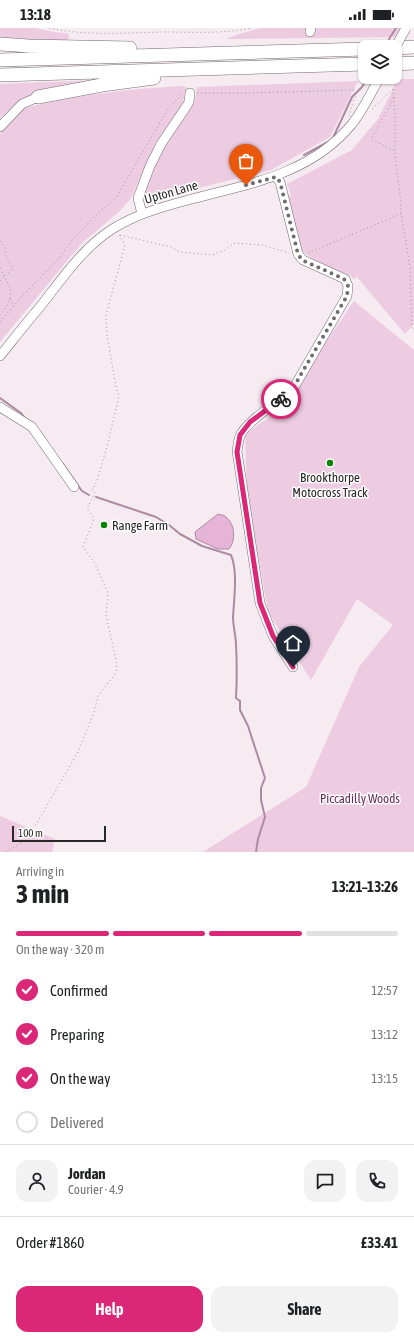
<!DOCTYPE html>
<html lang="en">
<head>
<meta charset="utf-8">
<style>
	body { margin:0; font-family:"Asap Condensed",sans-serif; background:#f2f2f2; color:#202124; height:100vh; display:flex; flex-direction:column; font-size:15px; white-space:nowrap }
	* { box-sizing:border-box; margin:0 }
	p { font-size:13px; color:#757577 }
	.icon { flex:none; width:22px; height:22px; fill:none; stroke:currentColor; stroke-width:2; stroke-linecap:round; stroke-linejoin:round }
	.map { position:relative; height:824px; overflow:hidden }
	.details { display:flex; flex-direction:column; background:#fff; flex:1 }
	.details>* { flex:none }
	.buttons { position:absolute; left:358px; top:12px; display:grid; gap:8px }
	.buttons a { display:grid; place-items:center; width:44px; height:44px; border-radius:8px; background:#fff; box-shadow:0 1px 3px #0004; font-size:20px }
	.scale { position:absolute; left:12px; bottom:10px; width:94px; box-sizing:border-box; padding-left:4px; border:2px solid #2a2729; border-top:0; font-size:11px; line-height:14px; white-space:nowrap; color:#2a2729; -webkit-text-stroke:3px #fff; paint-order:stroke }
	.pin { position:absolute; display:grid; place-items:center; width:34px; height:34px; color:#fff; margin:-41px -17px; border-radius:50% 50% 50% 0; rotate:-45deg; box-shadow:0 0 4px #0007 }
	.pin .icon { rotate:45deg }
	.courier { position:absolute; display:grid; place-items:center; width:40px; height:40px; margin:-20px; border:3px solid #db2777; border-radius:50%; background:#fff; color:#222; box-shadow:0 1px 5px #0007 }
	.head em { font-style:normal; font-weight:700 }
	.head div { display:flex; flex-direction:column-reverse }
	.head { display:flex; align-items:center; justify-content:space-between; height:68px; padding:0 16px }
	h1 { font-size:26px; font-weight:700; line-height:30px }
	.bar { display:grid; grid-template-columns:repeat(4,1fr); gap:6px 4px; align-content:center; height:48px; padding:0 16px }
	.bar i { height:5px; border-radius:3px; background:#e0e0e0 }
	.bar .current { background:#db2777 }
	.bar p { grid-column:span 4 }
	.line { display:flex; align-items:center; gap:10px; padding:0 16px; border-top:1px solid #e0e0e0 }
	.line div { flex:1 }
	.round { display:grid; place-items:center; flex:none; width:42px; height:42px; border-radius:12px; background:#f2f2f2 }
	ol { padding:0 16px; list-style:none }
	li { display:flex; align-items:center; gap:12px; height:44px }
	li p { margin-inline-start:auto }
	li .icon { padding:4px; border-radius:50%; background:#db2777; color:#fff; stroke-width:4 }
	li:last-child { color:#757577 }
	li i { width:22px; height:22px; border:2px solid #e0e0e0; border-radius:50% }
	.button { display:flex; gap:8px; margin-top:auto; padding:8px 16px }
	.button a { flex:1; height:46px; border-radius:12px; background:#db2777; color:#fff; font-size:16px; font-weight:700; line-height:46px; text-align:center }
	.button a+a { background:#f2f2f2; color:#202124 }
	.status { display:flex; justify-content:space-between; align-items:center; height:28px; padding:0 20px; background:#fff; direction:ltr }
	.status svg { height:11px; fill:currentColor }
	.map>svg:first-child { display:block }
	.green { fill:#edcce2 }
	.water { fill:#e6b4d6; stroke:#ae8aa2 }
	.lines { fill:none; stroke-linecap:round; stroke-linejoin:round }
	.stream { stroke:#ae8aa2; stroke-width:2 }
	.minor-casing { stroke:#746b71; stroke-width:10 }
	.highway-casing { stroke:#746b71; stroke-width:14 }
	.path { stroke:#9b9498; stroke-width:1; stroke-dasharray:1 3; stroke-linecap:butt }
	.minor { stroke:#fff; stroke-width:9 }
	.highway { stroke:#fff; stroke-width:13 }
	.minor-bridge-casing { stroke:#746b71; stroke-width:10; stroke-linecap:butt }
	.minor-bridge { stroke:#fff; stroke-width:9 }
	.done { stroke:#716c6f; stroke-width:4; stroke-dasharray:0 7.2 }
	.route { stroke:#db2777; stroke-width:5 }
	.poi-dot { fill:#078400; stroke:#fff; stroke-width:1.5 }
	.labels { text-anchor:middle; dominant-baseline:central; stroke-width:3; stroke-linejoin:round; paint-order:stroke }
	.street-label { font-size:13px; fill:#2a2729; stroke:#fff }
	.poi-label { font-size:13px; fill:#2a2729; stroke:#fff }
	.park-label { font-size:13px; fill:#682d58; stroke:#fff }
</style>
</head>
<body>
<div class="status"><b>13:18</b><svg viewBox="0 0 49 12"><path d="M0 12V9h3v3zM5 12V6h3v6zM10 12V3h3v9zM15 12V0h3v12zM26 1h20v11H26zM47 4h2v5h-2z"/></svg></div>
<div class="map">
<svg width="414" height="824" viewBox="0 0 414 824">
	<rect width="100%" height="100%" fill="#f5ebf1"/>
	<path class="green" d="M0,0H36L48,3L69,6L68,13L0,10Z
		M260,0H401L396,9L226,11L239,6Z
		M396,51H414V296L405,306L357,249L353,251L351,248C334,241 314,235 301,221L287,171L291,167L287,156L352,122L378,91L393,61Z
		M104,52L21,72L0,90V56Z
		M358,53L330,109L271,142L150,172L146,170C141,144 181,97 194,74C196,70 196,64 197,59Z
		M180,58L187,59L181,81L148,132L131,170L121,182L82,215L0,314V106C8,99 12,89 20,83C27,78 38,77 46,75C91,65 135,61 180,58Z
		M354,273L414,322V824H203L306,759L359,639L393,597L357,571L311,652L268,584L247,465L245,406L280,382Z
		M0,788L55,811L52,824H0Z"/>
	<path class="water" d="M218,486C221,487 225,487 227,490C235,497 236,513 229,521H218L196,511L195,504Z"/>
	<g class="lines">
		<path class="stream" d="M389,11L396,0
			M332,112L352,69L362,59L368,49
			M304,127L328,114
			M0,370L21,385L25,390
			M63,436L82,463L89,467
			M96,469L156,489L169,497L180,506L202,518L231,527C238,543 234,571 233,589C233,598 236,608 236,617C237,635 237,652 236,670L240,673V682L248,698L265,750L261,760V772L265,789L258,811L256,824"/>
		<g class="minor-casing">
			<path id="minor" d="M310,4L311,0
				M0,99L22,76L38,69
				M276,149L280,154L298,226L303,232L345,251L348,258L347,268L293,361C280,373 245,394 240,408C238,413 238,419 237,423L260,575L273,608L293,639
				M142,186L138,170L150,138L161,116L186,79L189,74L190,65
				M0,328C13,312 26,295 40,279C62,251 83,219 114,200C137,186 162,179 188,172C248,156 310,147 352,96C363,82 371,65 380,49
				M0,379L32,399L74,459"/>
		</g>
		<g class="highway-casing">
			<path id="highway" d="M0,16L29,18L130,20
				M395,20L414,19
				M0,32L365,21
				M395,36L414,35
				M0,47L365,36
				M38,69L102,57L154,50"/>
		</g>
		<path class="path" d="M49,0C86,8 124,5 162,4C192,4 223,6 253,0
			M393,61L395,85V126L401,175V186L410,239L412,299L414,302
			M197,65H249L354,62L356,68L353,74L349,88
			M394,70L371,111L395,123
			M372,81L393,61
			M120,207L171,219L180,224L200,226L212,227L223,223L235,215L263,217L289,225
			M0,213L4,218L6,228L13,240L0,253
			M308,225L401,186
			M0,240C11,262 17,266 0,287
			M10,271L14,277
			M0,294L22,268L57,233L73,211L95,188L116,170L168,81L182,66
			M6,824L21,815L37,795L78,724L94,684L98,668L116,645L117,636L106,588L108,565L95,536L83,519L94,490L87,481L95,465L92,462L97,453L106,422L119,369L116,359L107,307L106,287L125,217L119,207"/>
		<use href="#minor" class="minor"/>
		<use href="#highway" class="highway"/>
		<g class="minor-bridge-casing">
			<path id="minor-bridge" d="M395,20L406,0"/>
		</g>
		<use href="#minor-bridge" class="minor-bridge"/>
	</g>
	<g class="lines">
		<path class="done" d="M246,157L276,149L280,154L298,226L302,232L344,251L348,258L347,268L300,348L293,361L281,371"/>
		<path class="route" d="M281,371L250,394L240,407L237,424L260,575L273,608L293,639"/>
	</g>
	<g class="poi-dot">
		<circle cx="330" cy="435" r="4"/>
		<circle cx="104" cy="497" r="4"/>
	</g>
	<g class="labels">
		<g class="street-label">
			<text transform="translate(171 164) rotate(-16)">Upton Lane</text>
		</g>
		<g class="poi-label">
			<text x="330" y="449">Brookthorpe<tspan x="330" dy="15">Motocross Track</tspan></text>
			<text x="112" y="497" text-anchor="start">Range Farm</text>
		</g>
		<g class="park-label">
			<text x="360" y="770">Piccadilly Woods</text>
		</g>
	</g>
</svg>
<div class="buttons">
<a><svg class="icon" aria-label="layers" viewBox="0 0 24 24"><path d="M12 4l9 5-9 5-9-5zM3 14l9 5 9-5"/></svg></a>
</div>
<div class="scale">100 m</div>
<div class="pin" style="left:246px;top:157px;background:#ea580c"><svg class="icon" aria-label="bag" viewBox="0 0 24 24"><path d="M5 8h14l-1 12H6zM9 8a3 3 0 0 1 6 0"/></svg></div>
<div class="pin" style="left:293px;top:639px;background:#1f2937"><svg class="icon" aria-label="home" viewBox="0 0 24 24"><path d="M3 11l9-7 9 7M6 9v11h12V9"/></svg></div>
<div class="courier" style="left:281px;top:371px"><svg class="icon" aria-label="bike" viewBox="0 0 24 24"><circle cx="6" cy="16" r="4"/><circle cx="18" cy="16" r="4"/><path d="M6 16l4-8h5l3 8M10 8l3 8H6M13 5h3"/></svg></div>
</div>
<section class="details">
<div class="head"><div><h1>3 min</h1><p>Arriving in</p></div><em>13:21–13:26</em></div>
<div class="bar"><i class="current"></i><i class="current"></i><i class="current"></i><i></i><p>On the way · 320 m</p></div>
<ol>
<li><svg class="icon" aria-label="check" viewBox="0 0 24 24"><path d="M5 12l5 5 9-10"/></svg>Confirmed<p>12:57</p></li>
<li><svg class="icon" aria-label="check" viewBox="0 0 24 24"><path d="M5 12l5 5 9-10"/></svg>Preparing<p>13:12</p></li>
<li><svg class="icon" aria-label="check" viewBox="0 0 24 24"><path d="M5 12l5 5 9-10"/></svg>On the way<p>13:15</p></li>
<li><i></i>Delivered</li>
</ol>
<div class="line" style="height:72px"><a class="round"><svg class="icon" aria-label="person" viewBox="0 0 24 24"><circle cx="12" cy="8" r="4"/><path d="M4 21q1-7 8-7t8 7"/></svg></a><div><b>Jordan</b><p>Courier · 4.9</p></div><a class="round"><svg class="icon" aria-label="chat" viewBox="0 0 24 24"><path d="M4 5h16v11H9l-5 4z"/></svg></a><a class="round"><svg class="icon" aria-label="phone" viewBox="0 0 24 24"><path d="M5 4h4l2 5-3 2q2 4 5 5l2-3 5 2v4C11 20 4 13 5 4z"/></svg></a></div>
<div class="line" style="height:52px"><div>Order #1860</div><b>£33.41</b></div>
<div class="button"><a>Help</a><a>Share</a></div>
</section>
</body>
</html>
